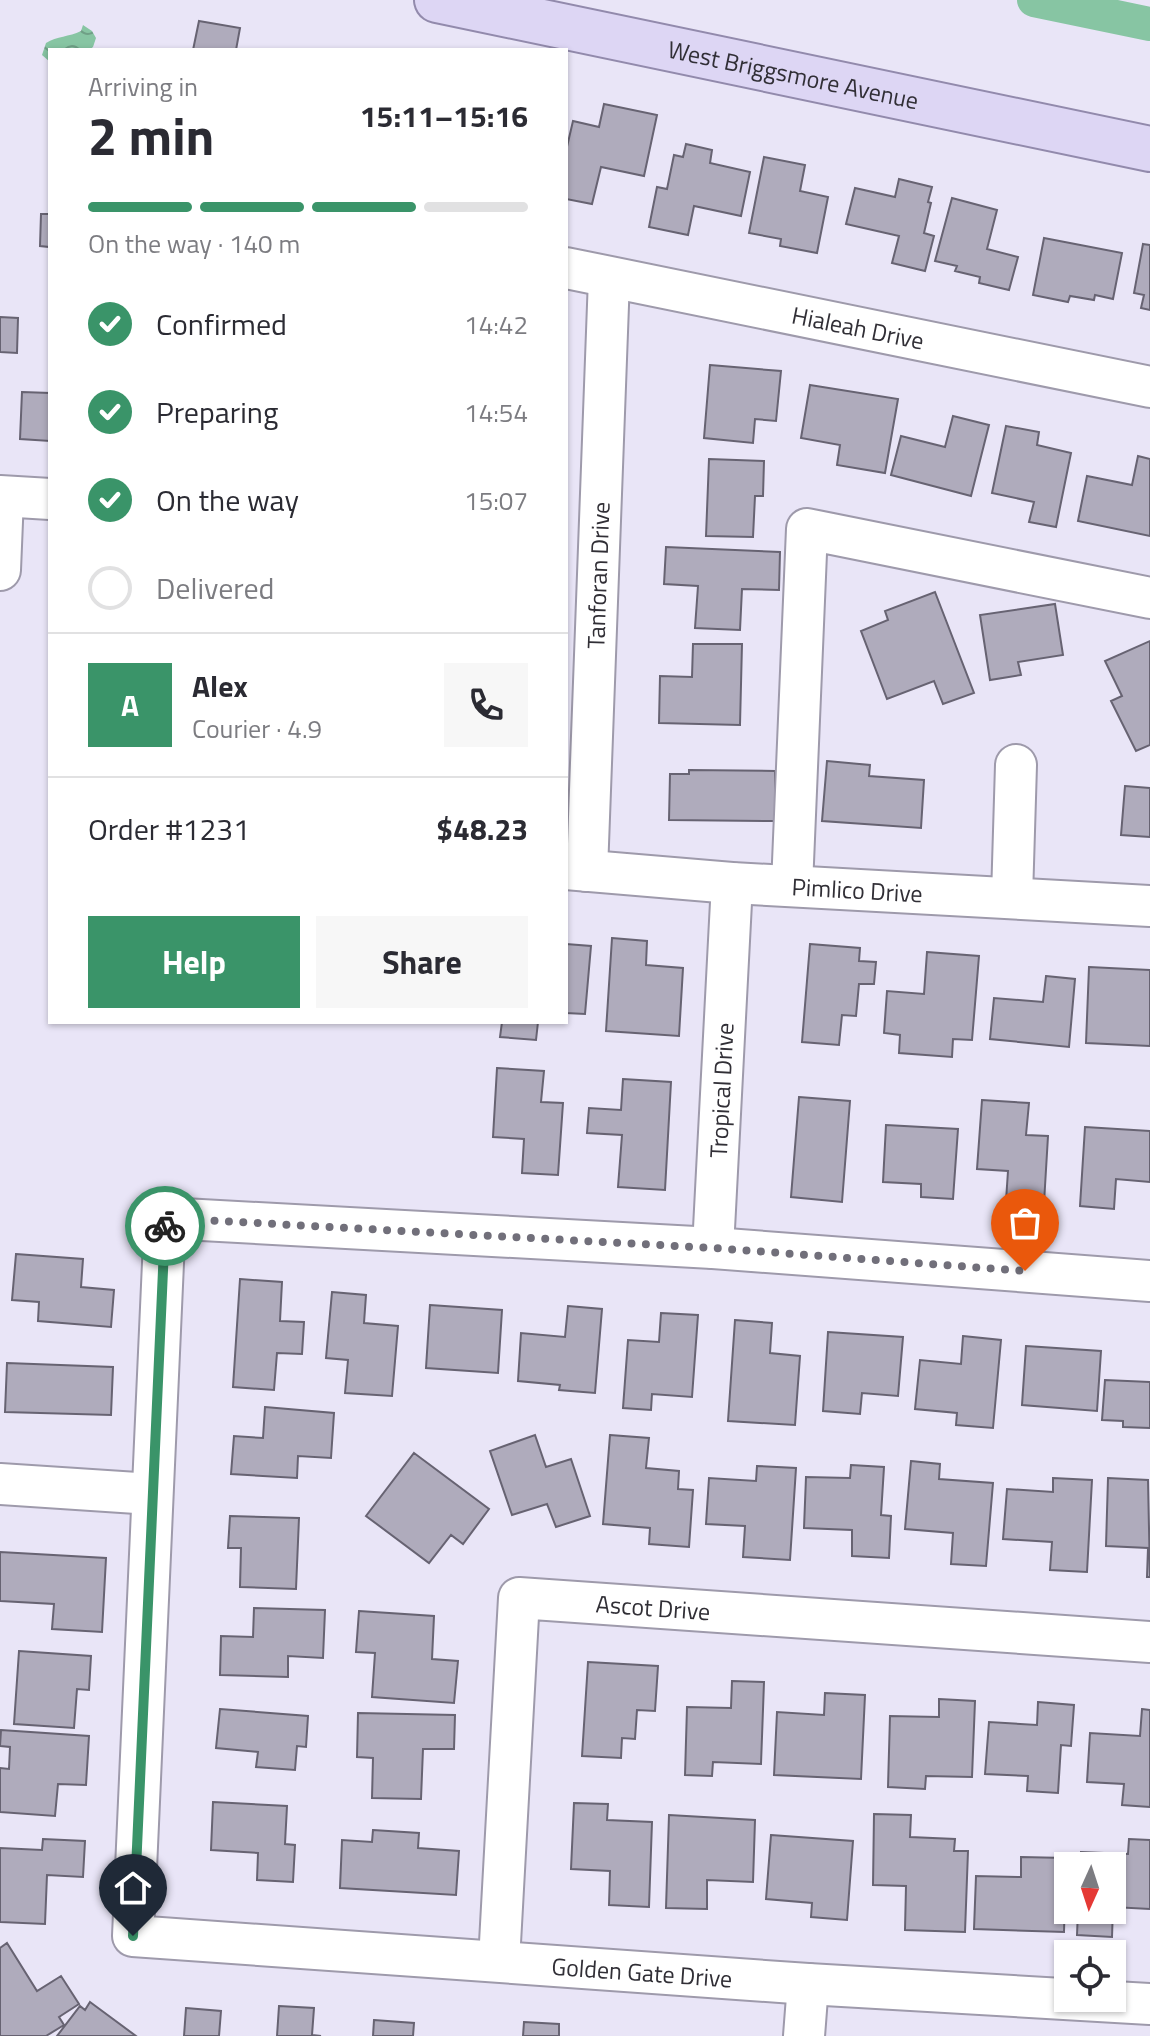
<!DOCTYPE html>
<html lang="en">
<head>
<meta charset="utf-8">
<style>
	body { margin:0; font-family:"Titillium Web",sans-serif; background:#f7f7f7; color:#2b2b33; height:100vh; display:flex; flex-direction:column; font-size:30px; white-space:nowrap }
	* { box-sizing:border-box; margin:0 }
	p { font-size:26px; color:#7c7c81 }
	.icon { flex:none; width:44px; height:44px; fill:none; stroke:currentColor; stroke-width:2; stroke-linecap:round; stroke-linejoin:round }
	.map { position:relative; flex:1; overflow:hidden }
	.details { position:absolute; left:48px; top:48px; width:520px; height:976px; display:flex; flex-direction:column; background:#fff; border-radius:0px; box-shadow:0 2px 6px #0004 }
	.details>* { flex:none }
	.needle { width:52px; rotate:183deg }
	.fabs { position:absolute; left:1054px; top:1852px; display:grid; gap:16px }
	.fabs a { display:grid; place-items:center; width:72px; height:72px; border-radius:0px; background:#fff; box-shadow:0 2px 6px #0004; font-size:40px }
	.pin { position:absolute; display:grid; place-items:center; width:68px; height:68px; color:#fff; margin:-82px -34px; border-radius:50% 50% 50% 0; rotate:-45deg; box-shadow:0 0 8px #0007 }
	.pin .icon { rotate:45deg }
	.courier { position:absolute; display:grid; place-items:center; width:80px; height:80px; margin:-40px; border:6px solid #3a9469; border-radius:50%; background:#fff; color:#222; box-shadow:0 2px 10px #0007 }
	.summary em { font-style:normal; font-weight:700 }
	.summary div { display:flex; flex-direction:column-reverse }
	.summary { display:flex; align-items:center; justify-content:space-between; height:136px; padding:0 40px }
	h1 { font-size:52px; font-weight:700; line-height:60px }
	.bar { display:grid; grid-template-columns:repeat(4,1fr); gap:12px 8px; align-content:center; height:96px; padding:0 40px }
	.bar i { height:10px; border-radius:6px; background:#e1e1e2 }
	.bar .on { background:#3a9469 }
	.bar p { grid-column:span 4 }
	.line { display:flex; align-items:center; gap:20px; padding:0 40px; border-top:2px solid #e1e1e2 }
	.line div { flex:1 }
	.round { display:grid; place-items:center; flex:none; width:84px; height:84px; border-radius:0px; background:#f7f7f7 }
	ol { padding:0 40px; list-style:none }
	li { display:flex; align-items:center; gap:24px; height:88px }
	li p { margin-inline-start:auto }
	li .icon { padding:8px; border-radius:50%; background:#3a9469; color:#fff; stroke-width:4 }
	li:last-child { color:#7c7c81 }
	li i { width:44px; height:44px; border:4px solid #e1e1e2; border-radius:50% }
	.primary-button { display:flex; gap:16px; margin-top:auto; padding:16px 40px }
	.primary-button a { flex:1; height:92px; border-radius:0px; background:#3a9469; color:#fff; font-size:32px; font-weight:700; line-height:92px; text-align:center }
	.primary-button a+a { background:#f7f7f7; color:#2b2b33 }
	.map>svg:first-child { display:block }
	.water { fill:url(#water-waves) }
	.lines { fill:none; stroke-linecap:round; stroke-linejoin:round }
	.canal { stroke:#87c5a3; stroke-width:34 }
	.building { fill:#afabbc; stroke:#676372; stroke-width:2 }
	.minor-casing { stroke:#9e9aab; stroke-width:44 }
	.major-casing { stroke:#928aac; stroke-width:48 }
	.minor { stroke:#fff; stroke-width:40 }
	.major { stroke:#ddd6f4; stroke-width:44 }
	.done { stroke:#716f7a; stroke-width:8; stroke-dasharray:0 14.4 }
	.route { stroke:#3a9469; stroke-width:10 }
	.labels { text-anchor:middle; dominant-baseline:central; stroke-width:6; stroke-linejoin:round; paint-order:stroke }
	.street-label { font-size:24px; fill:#312f36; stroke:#f6f4fe }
</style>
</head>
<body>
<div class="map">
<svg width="1150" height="2036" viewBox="0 0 1150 2036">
	<defs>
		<pattern id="water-waves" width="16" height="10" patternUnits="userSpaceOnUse" patternTransform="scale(2)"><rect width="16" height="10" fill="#87c5a3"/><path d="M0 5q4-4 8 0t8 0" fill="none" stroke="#6fa086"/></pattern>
	</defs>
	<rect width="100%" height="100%" fill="#e9e5f7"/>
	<path class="water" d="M83,25L92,31L96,38L93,47L89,50H50V62L42,55L46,43C57,36 69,37 81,31Z"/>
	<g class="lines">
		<path class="canal" d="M1034,0L1150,24"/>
	</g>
	<path class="building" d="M199,21L240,28L236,50H193Z
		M604,104L657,115L644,176L601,167L592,204L566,199V151L573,121L599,127Z
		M686,144L712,150L710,163L750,172L741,216L694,206L688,235L649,227L657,187L667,189L674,155L683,157Z
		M764,157L805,165L800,191L828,197L817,253L780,246L781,239L749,233Z
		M899,179L932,187L928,202L931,203L924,233L934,236L925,271L892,263L899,236L846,224L855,188L895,197Z
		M952,198L997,210L987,249L1018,257L1009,290L979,283L980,277L955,271L957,266L935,261Z
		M41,214H50V251L49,247L40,246Z
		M1044,238L1122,253L1113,299L1095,295L1094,300L1070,296L1068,302L1033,295Z
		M1143,244L1150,245V310L1141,308L1144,295L1134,293Z
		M0,317L18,318L17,353L0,352Z
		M710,365L781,371L776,421L755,419L753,443L704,438Z
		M810,385L898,399L885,473L837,465L840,445L801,438Z
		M22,392L50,393V441L20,439Z
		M953,416L989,425L971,496L891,475L901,436L945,447Z
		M1006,426L1039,432L1037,445L1071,453L1056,527L1029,522L1034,502L992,493Z
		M1138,456L1150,459V536L1078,521L1087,476L1132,485Z
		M709,459L764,461L763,496H755L753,537L706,536Z
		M666,547L780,552L779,590L742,589L740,630L695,628L698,586L664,584Z
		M935,592L974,693L943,704L934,681L887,699L861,631L888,620L885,611Z
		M1055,604L1063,655L1018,662L1021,675L990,680L980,615Z
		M1150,641V745L1136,751L1111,701L1122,696L1105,661Z
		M693,644H742L740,725L659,723L660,676L692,677Z
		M827,761L870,765L869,776L924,780L921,828L822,821Z
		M689,770L775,771V821L669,820L670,774H689Z
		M1125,786L1150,788V837L1121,835Z
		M612,938L647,941L646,965L683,968L679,1036L606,1031Z
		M566,944L591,946L585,1014L566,1013Z
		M810,944L860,948L859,961L876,962L874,984H859L856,1016L842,1015L839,1045L802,1042Z
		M927,952L979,956L972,1040L953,1039L952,1057L899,1053L900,1035L884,1033L887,991L924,994Z
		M1089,967L1150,970V1046L1086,1043Z
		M1046,976L1075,979L1069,1047L990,1039L994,998L1043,1002Z
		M502,1022H538L536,1040L500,1037Z
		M497,1068L544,1071L541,1102L563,1103L558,1175L522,1173L524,1139L493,1137Z
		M623,1079L671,1082L665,1190L618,1187L622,1135L587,1133L589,1108L621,1110Z
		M799,1097L850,1101L842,1202L791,1197Z
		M982,1100L1029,1103L1026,1135L1048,1136L1044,1203L1006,1201L1008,1171L977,1169Z
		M886,1125L958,1129L953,1199L921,1197V1184L883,1182Z
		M1085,1127L1150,1131V1182L1116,1179L1114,1209L1080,1206Z
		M16,1254L83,1259L81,1287L114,1290L111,1327L38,1321L39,1302L12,1300Z
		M240,1279L282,1282L280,1321L304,1322L302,1354L277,1353L274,1390L233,1387Z
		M332,1292L366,1295L364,1323L398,1326L392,1396L345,1393L348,1360L326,1358Z
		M430,1305L502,1310L498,1373L426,1368Z
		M568,1306L602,1309L595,1393L559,1390L560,1385L518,1381L521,1333L565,1337Z
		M661,1313L698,1315L692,1397L652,1394L651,1410L623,1408L628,1340L659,1342Z
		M735,1320L772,1323L770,1353L800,1356L795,1425L728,1421Z
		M828,1332L903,1337L898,1396L862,1393L860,1414L823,1411Z
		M963,1336L1001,1340L993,1428L956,1425L957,1413L915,1409L920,1360L961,1364Z
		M1026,1346L1101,1351L1097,1411L1022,1405Z
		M7,1363L113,1367L111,1415L5,1412Z
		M1105,1380L1150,1382V1428L1123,1427V1421L1102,1420Z
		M265,1407L334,1413L331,1458L298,1456L297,1478L231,1474L234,1436L263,1438Z
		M535,1435L546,1467L571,1459L590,1516L556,1527L547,1504L512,1515L490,1451Z
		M610,1435L649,1438L646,1468L679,1471L678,1489L693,1490L689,1547L649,1544L650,1528L603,1524Z
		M414,1453L489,1509L463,1544L451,1535L429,1563L366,1516Z
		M911,1461L940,1464L939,1479L993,1483L986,1566L951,1564L953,1533L905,1529Z
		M851,1465L884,1467L881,1515L891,1516L889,1558L852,1556V1530L804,1528L806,1477L850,1478Z
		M757,1466L796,1468L790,1560L743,1557L745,1526L706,1524L709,1478L756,1481Z
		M1053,1478L1092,1480L1087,1572L1050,1570L1052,1542L1003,1539L1007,1489L1053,1492Z
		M1108,1478L1148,1480L1150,1577H1147L1148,1548L1106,1546Z
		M230,1516L299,1518L296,1589L240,1587L241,1548H228Z
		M0,1552L106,1558L102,1632L52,1629L54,1604L0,1601Z
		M254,1608L325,1610L323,1658L288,1656V1677L220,1675L221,1636L253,1637Z
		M359,1611L434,1616L432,1659L458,1661L454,1703L372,1697L375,1653L356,1652Z
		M19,1651L91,1656L89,1690L77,1689L74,1728L14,1724Z
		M588,1662L658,1666L655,1711L637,1710L635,1739L622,1738L621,1758L582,1756Z
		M732,1681L764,1682L761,1764L713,1762L712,1776L685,1775L687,1707L731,1708Z
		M825,1693L865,1695L861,1779L774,1775L777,1712L824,1715Z
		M939,1699L975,1701L972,1777L926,1776L925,1789L888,1787L890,1716L939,1717Z
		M1038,1702L1074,1705L1071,1746L1061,1745L1058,1793L1027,1791L1028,1776L985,1774L989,1722L1037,1725Z
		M220,1709L308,1716L306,1747L297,1746L295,1770L256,1767L258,1752L216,1748Z
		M1142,1709L1150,1710V1807L1122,1805L1124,1784L1087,1782L1090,1733L1140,1736Z
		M358,1713L455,1715L454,1749H423L421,1799L372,1798L373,1758L357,1757Z
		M1,1730L89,1736L86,1785L58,1784L55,1816L0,1812V1768L9,1769L10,1747L0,1746Z
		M213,1802L287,1806L285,1844L295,1845L293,1882L257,1880L258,1853L211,1850Z
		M574,1803L608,1804L607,1820L652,1822L649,1907L609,1905L610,1871L571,1869Z
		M874,1814L911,1815L910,1837L955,1839L954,1851H968L965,1932L905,1930L906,1886L873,1885Z
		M669,1815L755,1820L753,1882L707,1880V1909L666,1908Z
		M373,1830L419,1833L418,1848L459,1851L456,1895L340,1888L342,1840L372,1842Z
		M771,1835L853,1841L847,1920L811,1917L812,1903L766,1899Z
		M43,1839L85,1841L83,1877L47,1875L45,1924L0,1922V1848L42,1850Z
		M1129,1839L1150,1840V1909L1113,1907L1112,1937L1077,1935L1078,1910H1112V1866H1080L1081,1852L1128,1854Z
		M1021,1857L1066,1858L1064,1932L974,1929L976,1876L1021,1877Z
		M7,1943L37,1991L61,1976L79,2004L59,2017L64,2025L46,2036H0V1948Z
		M90,2002L136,2036H57L80,2006L85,2010Z
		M279,2006L314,2008L312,2035L321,2036H277Z
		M186,2008L221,2011L219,2036H184Z
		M374,2020L414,2023L413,2036H373Z
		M524,2022L559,2024V2036H523Z"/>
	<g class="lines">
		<g class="minor-casing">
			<g id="minor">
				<path id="s1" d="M566,268L1150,387"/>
				<path d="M0,496L50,499"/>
				<path d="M0,570L3,497"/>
				<path id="s2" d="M566,869L732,883L1150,906"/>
				<path id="s3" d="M587,871L609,278"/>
				<path d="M792,886L807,529L1150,598"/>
				<path d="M1012,897L1016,765"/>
				<path id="s4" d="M713,1248L732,883"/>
				<path id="s5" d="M1150,1281L713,1248L165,1218L133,1936L808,1984L1150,2004"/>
				<path d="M0,1484L152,1494"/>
				<path id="s6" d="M499,1961L519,1598L1150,1642"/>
				<path d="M804,2036L808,1984"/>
			</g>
		</g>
		<g class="major-casing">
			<g id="major">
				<path id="s7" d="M437,0L1150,149"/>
			</g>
		</g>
		<use href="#minor" class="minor"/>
		<use href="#major" class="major"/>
	</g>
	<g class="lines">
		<path class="done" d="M165,1226V1218L713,1248L1025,1271"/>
		<path class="route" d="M133,1936L165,1226"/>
	</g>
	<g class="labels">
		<g class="street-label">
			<text stroke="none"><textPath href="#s7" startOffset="364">West Briggsmore Avenue</textPath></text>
			<text stroke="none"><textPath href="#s1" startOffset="298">Hialeah Drive</textPath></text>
			<text stroke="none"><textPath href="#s3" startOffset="296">Tanforan Drive</textPath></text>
			<text stroke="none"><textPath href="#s2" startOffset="292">Pimlico Drive</textPath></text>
			<text stroke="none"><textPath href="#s4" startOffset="158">Tropical Drive</textPath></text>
			<text stroke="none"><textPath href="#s6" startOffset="498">Ascot Drive</textPath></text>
			<text stroke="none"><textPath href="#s5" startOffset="2216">Golden Gate Drive</textPath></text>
		</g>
	</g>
</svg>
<div class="fabs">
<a><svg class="needle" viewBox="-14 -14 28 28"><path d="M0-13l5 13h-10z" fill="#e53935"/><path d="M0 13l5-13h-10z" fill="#7c7c81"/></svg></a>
<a><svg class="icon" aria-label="locate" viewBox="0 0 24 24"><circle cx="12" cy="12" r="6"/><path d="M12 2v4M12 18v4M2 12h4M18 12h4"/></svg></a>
</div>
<div class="pin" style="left:1025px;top:1271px;background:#ea580c"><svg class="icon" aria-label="bag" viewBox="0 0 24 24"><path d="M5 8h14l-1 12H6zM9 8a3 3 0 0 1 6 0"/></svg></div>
<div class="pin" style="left:133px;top:1936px;background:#1f2937"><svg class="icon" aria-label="home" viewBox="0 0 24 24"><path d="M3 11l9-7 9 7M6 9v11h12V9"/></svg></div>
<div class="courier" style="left:165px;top:1226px"><svg class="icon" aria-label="bike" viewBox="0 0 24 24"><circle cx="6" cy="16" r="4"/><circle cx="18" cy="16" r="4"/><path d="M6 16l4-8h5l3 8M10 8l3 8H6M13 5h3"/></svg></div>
<section class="details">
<div class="summary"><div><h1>2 min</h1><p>Arriving in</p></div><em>15:11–15:16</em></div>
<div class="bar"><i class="on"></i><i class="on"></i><i class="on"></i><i></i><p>On the way · 140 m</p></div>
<ol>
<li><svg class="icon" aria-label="check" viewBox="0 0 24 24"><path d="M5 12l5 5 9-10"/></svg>Confirmed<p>14:42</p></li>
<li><svg class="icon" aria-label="check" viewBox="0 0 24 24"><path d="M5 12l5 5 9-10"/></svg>Preparing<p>14:54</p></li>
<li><svg class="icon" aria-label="check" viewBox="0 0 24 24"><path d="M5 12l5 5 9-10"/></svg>On the way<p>15:07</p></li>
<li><i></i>Delivered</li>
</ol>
<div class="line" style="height:144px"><b class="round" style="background:#3a9469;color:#fff">A</b><div><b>Alex</b><p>Courier · 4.9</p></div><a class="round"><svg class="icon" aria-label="phone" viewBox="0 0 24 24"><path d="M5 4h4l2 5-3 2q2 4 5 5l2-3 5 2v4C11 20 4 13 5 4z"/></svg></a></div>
<div class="line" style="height:104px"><div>Order #1231</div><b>$48.23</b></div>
<div class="primary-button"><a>Help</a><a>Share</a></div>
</section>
</div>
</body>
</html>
